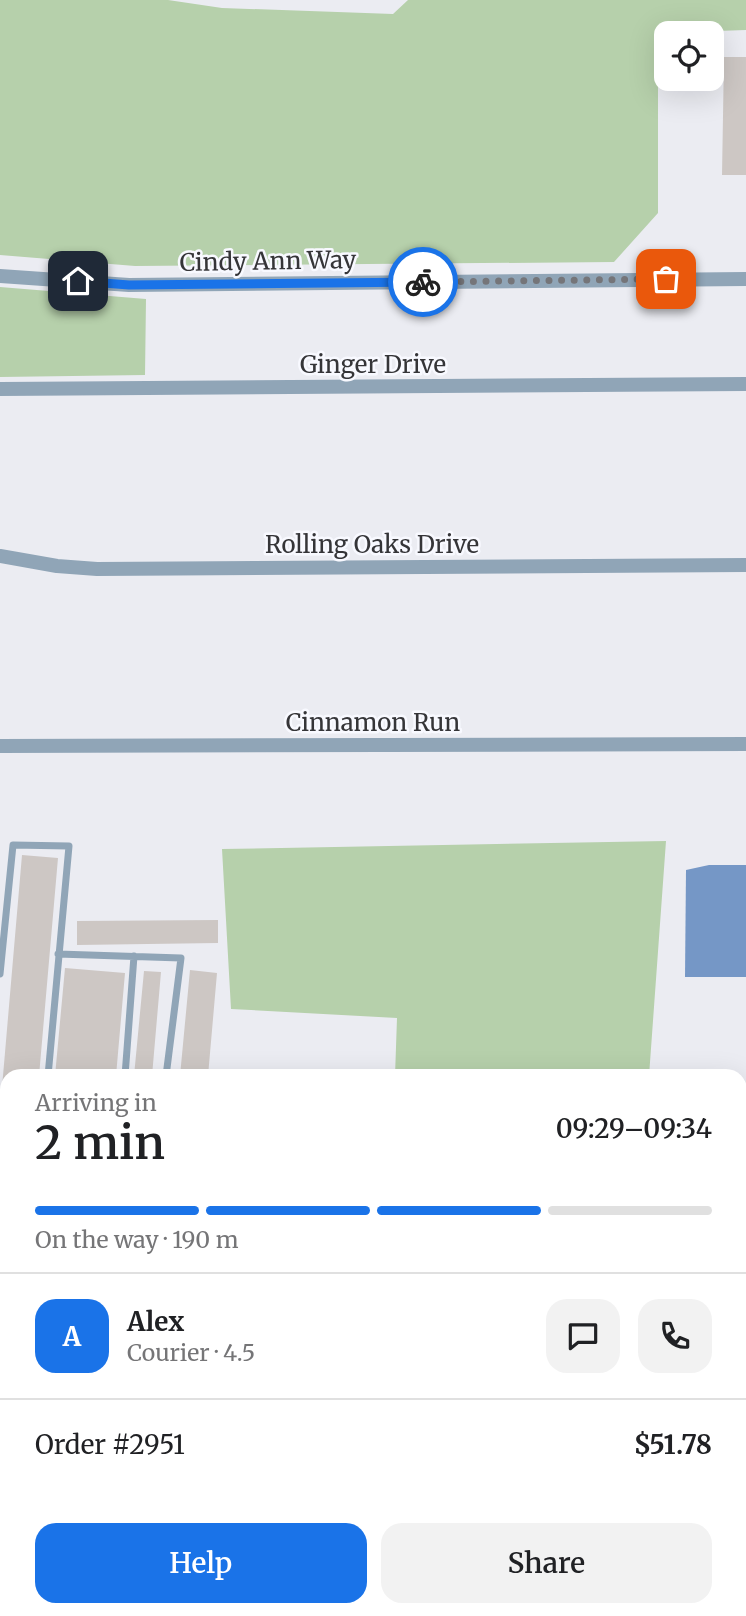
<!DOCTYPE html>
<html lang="en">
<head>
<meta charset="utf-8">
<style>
	body { margin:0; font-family:Merriweather,serif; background:#f2f2f2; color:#202124; height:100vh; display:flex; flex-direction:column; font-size:26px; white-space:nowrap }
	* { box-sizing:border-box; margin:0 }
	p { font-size:23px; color:#757577 }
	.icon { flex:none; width:38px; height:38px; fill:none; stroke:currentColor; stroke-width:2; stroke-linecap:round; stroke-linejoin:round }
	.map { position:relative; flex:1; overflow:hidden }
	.sheet { position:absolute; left:0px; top:1069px; width:747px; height:548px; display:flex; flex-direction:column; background:#fff; border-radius:21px 21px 0 0; box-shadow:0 7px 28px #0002 }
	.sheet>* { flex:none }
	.tools { position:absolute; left:654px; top:21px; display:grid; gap:14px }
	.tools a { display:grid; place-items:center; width:70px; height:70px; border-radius:14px; background:#fff; box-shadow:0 7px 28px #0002; font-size:35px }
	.pin { position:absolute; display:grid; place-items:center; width:60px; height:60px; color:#fff; margin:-30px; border-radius:14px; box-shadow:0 4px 10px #0006 }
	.courier { position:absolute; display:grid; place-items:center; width:70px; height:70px; margin:-35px; border:5px solid #1a73e8; border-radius:50%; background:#fff; color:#222; box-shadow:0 2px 9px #0007 }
	.head em { font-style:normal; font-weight:600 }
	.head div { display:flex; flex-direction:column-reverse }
	.head { display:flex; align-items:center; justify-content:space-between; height:119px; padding:0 35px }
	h1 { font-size:46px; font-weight:600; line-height:52px }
	.bar { display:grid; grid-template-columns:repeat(4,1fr); gap:10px 7px; align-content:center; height:84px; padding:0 35px }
	.bar i { height:9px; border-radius:5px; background:#e0e0e0 }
	.bar .on { background:#1a73e8 }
	.bar p { grid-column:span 4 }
	.line { display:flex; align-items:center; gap:18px; padding:0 35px; border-top:2px solid #e0e0e0 }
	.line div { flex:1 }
	.round { display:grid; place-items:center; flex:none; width:74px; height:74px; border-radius:21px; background:#f2f2f2 }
	.cta { display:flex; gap:14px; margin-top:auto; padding:14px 35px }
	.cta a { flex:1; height:80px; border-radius:21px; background:#1a73e8; color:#fff; font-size:28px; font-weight:600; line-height:80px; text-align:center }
	.cta a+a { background:#f2f2f2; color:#202124 }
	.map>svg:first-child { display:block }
	.green { fill:#b6d0ab }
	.water { fill:#7597c6 }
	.building { fill:#cdc7c4 }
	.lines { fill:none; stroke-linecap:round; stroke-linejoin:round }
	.path { stroke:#abacb1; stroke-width:2; stroke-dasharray:5 3.5; stroke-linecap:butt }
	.service { stroke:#90a5b7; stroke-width:7 }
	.minor { stroke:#90a5b7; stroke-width:14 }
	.done { stroke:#757579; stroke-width:7; stroke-dasharray:0 12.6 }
	.route { stroke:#1a73e8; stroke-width:9 }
	.labels { text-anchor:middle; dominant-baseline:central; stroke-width:5; stroke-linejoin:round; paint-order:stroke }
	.street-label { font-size:24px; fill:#353538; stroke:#f8f9ff }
</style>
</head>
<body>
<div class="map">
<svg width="746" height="1616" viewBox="0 0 746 1616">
	<rect width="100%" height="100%" fill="#ebecf2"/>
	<path class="green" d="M0,0H168L222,8L393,14L408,0H746V30L658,33V213L614,262L135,266L0,255Z
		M0,287L146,299L145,375L0,377Z
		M666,841L649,1076H395L397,1018L231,1009L222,849Z
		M0,1133H7V1259H0Z"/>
	<path class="water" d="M709,865H746V977H685L686,870Z"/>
	<path class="building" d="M724,57H746V175H722Z
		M22,855L58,858L39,1076H7V1100L1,1099Z
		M218,920V943L77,945V921Z
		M65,968L125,973L116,1076H55Z
		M190,970L217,973L208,1076H180Z
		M144,971L161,972L152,1076H134Z
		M0,1603H7V1610H20L19,1616H0Z
		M99,1610H124L128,1616H88Z
		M198,1610H255L258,1616H201Z"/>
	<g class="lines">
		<path class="path" d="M375,1616L377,1610"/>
		<path class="service" d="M58,954L181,958L166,1076
			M0,974L13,845L69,846L48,1076
			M125,1076L134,956
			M0,1111L7,1112
			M0,1129H7
			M0,1165H7
			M0,1198H7
			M0,1586H7
			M148,1610L152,1616
			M187,1610L191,1616
			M38,1616V1610"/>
		<path class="minor" d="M0,276L129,285L746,279
			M0,389L746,384
			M0,556L57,566L97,569L746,565
			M0,746L746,744
			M740,1261H746
			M740,1435L746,1436
			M0,1534H7"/>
	</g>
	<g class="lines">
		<path class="done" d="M423,282L666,279"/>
		<path class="route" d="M78,281L129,285L423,282"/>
	</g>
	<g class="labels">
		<g class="street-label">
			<text transform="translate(268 261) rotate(-1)">Cindy Ann Way</text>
			<text x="373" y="364">Ginger Drive</text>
			<text x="372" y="544">Rolling Oaks Drive</text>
			<text x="373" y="722">Cinnamon Run</text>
		</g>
	</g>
</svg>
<div class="tools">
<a><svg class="icon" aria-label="locate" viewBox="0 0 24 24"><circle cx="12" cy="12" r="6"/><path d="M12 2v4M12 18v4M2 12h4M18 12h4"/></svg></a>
</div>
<div class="pin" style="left:666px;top:279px;background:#ea580c"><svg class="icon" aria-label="bag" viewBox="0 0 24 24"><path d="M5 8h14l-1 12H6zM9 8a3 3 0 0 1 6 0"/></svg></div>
<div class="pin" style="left:78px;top:281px;background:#1f2937"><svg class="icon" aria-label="home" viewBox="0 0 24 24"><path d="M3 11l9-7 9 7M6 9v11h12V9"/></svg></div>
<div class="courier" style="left:423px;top:282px"><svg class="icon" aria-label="bike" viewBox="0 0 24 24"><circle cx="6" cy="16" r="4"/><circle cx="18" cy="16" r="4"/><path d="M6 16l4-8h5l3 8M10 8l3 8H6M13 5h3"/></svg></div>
<section class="sheet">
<div class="head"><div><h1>2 min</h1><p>Arriving in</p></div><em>09:29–09:34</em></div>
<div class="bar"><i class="on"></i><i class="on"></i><i class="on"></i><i></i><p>On the way · 190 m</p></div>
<div class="line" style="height:126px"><b class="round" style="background:#1a73e8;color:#fff">A</b><div><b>Alex</b><p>Courier · 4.5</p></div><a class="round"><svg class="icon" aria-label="chat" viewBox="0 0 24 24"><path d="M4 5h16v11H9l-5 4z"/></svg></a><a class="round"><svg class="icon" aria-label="phone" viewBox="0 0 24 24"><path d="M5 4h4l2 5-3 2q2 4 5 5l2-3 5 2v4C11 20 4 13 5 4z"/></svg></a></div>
<div class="line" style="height:91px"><div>Order #2951</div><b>$51.78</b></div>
<div class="cta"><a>Help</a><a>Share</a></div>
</section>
</div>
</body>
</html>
